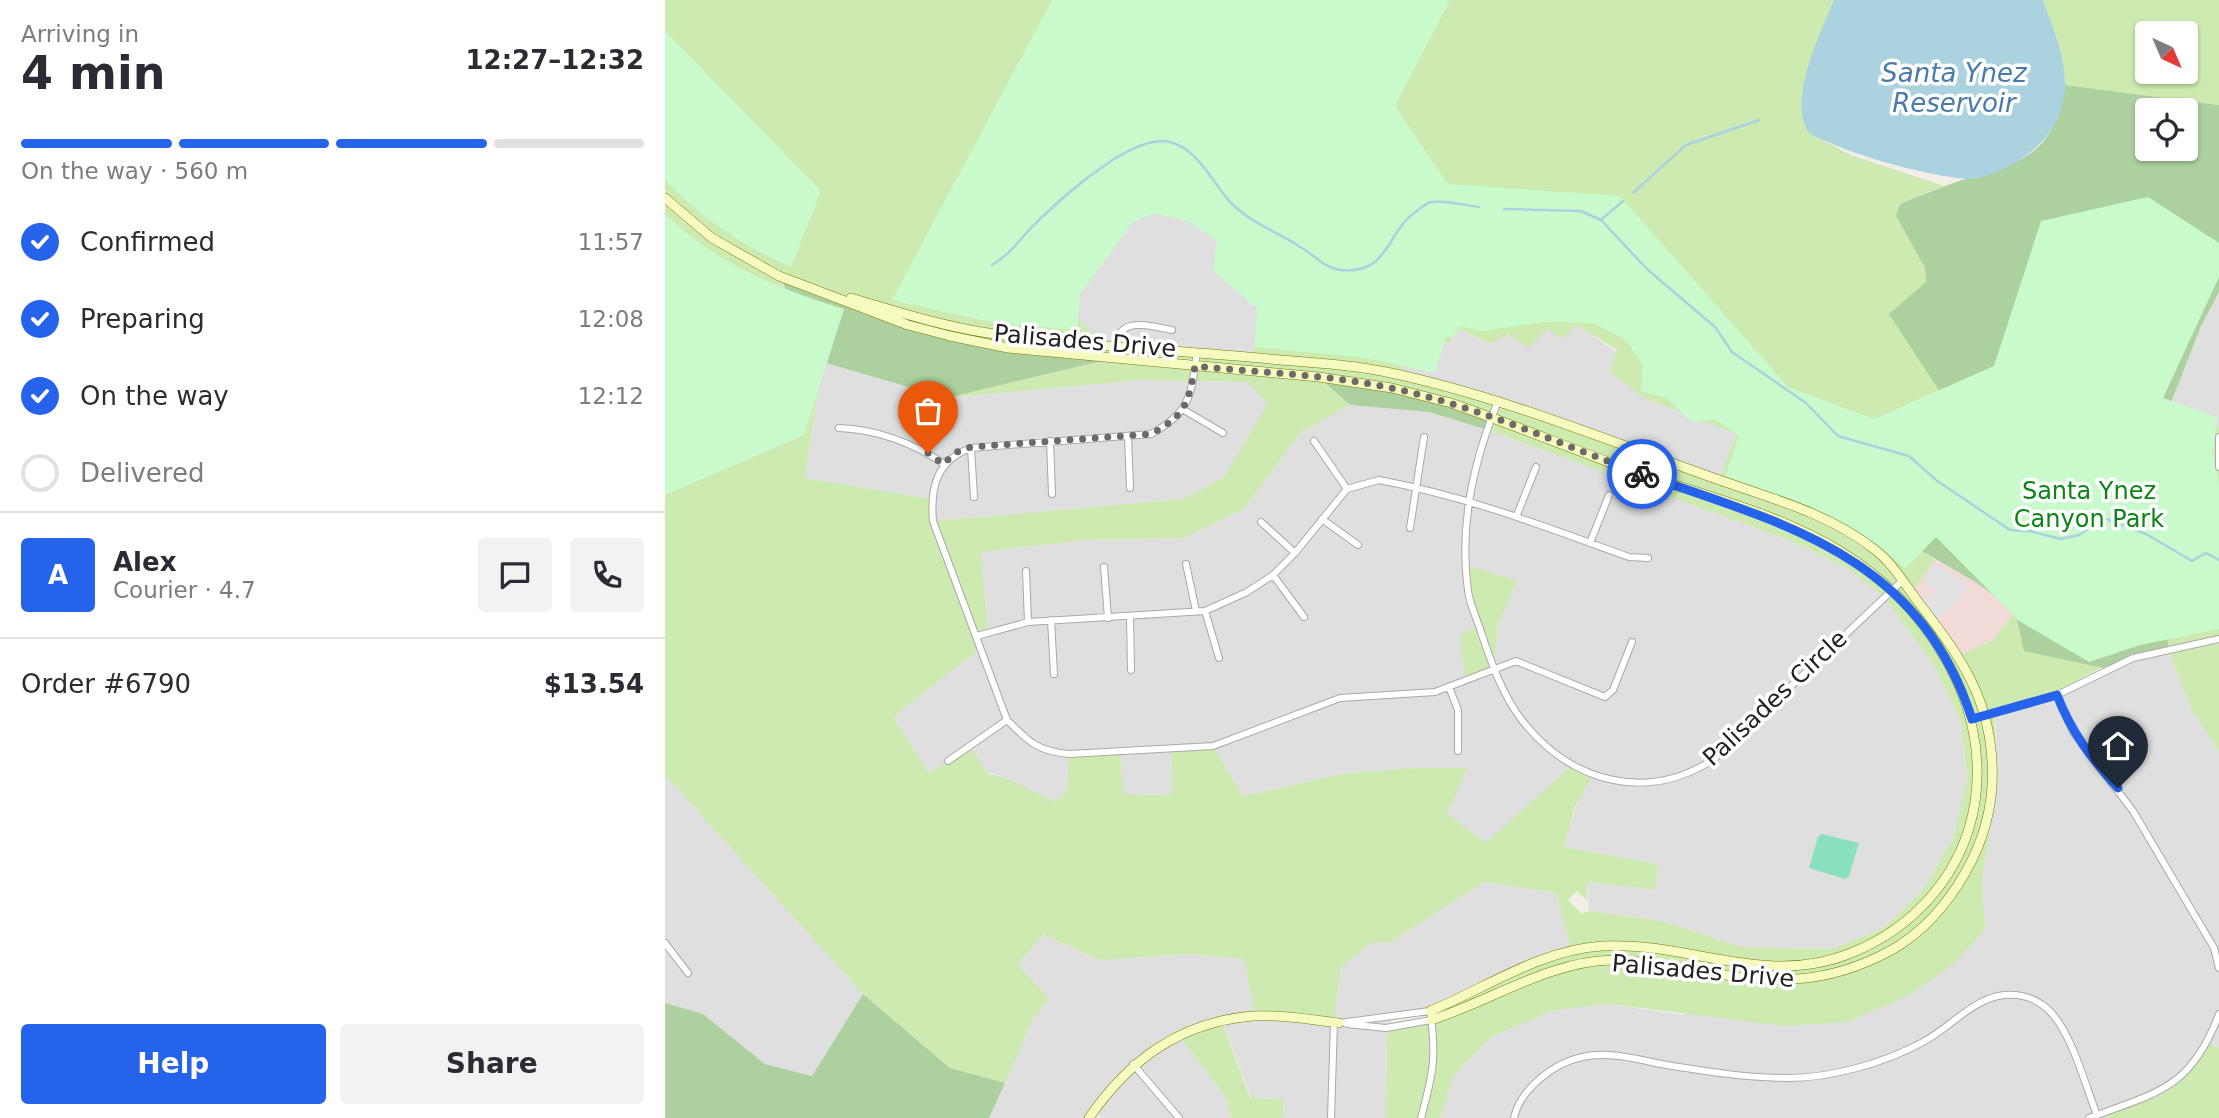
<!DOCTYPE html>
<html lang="en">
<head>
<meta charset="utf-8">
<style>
	body { margin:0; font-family:"DejaVu Sans",sans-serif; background:#f2f2f3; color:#2b2b33; height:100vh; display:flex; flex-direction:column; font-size:26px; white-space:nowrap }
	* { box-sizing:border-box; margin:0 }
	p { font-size:23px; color:#7c7c81 }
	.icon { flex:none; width:38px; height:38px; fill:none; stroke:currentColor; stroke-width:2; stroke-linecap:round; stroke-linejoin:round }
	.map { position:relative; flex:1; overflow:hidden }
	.panel { display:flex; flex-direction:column; background:#fff; width:665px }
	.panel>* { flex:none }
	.needle { width:46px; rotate:136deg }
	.buttons { position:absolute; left:1470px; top:21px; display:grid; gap:14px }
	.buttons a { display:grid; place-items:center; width:63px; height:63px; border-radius:7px; background:#fff; box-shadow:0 2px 5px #0004; font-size:35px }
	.pin { position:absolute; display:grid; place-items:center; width:60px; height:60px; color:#fff; margin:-72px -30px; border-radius:50% 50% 50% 0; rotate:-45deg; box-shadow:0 0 7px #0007 }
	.pin .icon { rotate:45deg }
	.courier { position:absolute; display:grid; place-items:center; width:70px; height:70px; margin:-35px; border:5px solid #2563eb; border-radius:50%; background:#fff; color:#222; box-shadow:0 2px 9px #0007 }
	.head em { font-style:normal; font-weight:800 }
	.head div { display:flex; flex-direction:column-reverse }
	.head { display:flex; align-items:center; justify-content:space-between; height:119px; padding:0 21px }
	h1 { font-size:46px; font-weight:800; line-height:52px }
	.bar { display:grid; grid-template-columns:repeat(4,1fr); gap:10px 7px; align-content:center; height:84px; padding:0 21px }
	.bar i { height:9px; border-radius:5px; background:#e1e1e2 }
	.bar .on { background:#2563eb }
	.bar p { grid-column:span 4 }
	.line { display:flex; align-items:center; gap:18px; padding:0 21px; border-top:2px solid #e1e1e2 }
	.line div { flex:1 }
	.round { display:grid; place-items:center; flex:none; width:74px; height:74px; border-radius:7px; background:#f2f2f3 }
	ol { padding:0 21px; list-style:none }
	li { display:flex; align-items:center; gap:21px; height:77px }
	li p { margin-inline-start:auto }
	li .icon { padding:7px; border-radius:50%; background:#2563eb; color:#fff; stroke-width:4 }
	li:last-child { color:#7c7c81 }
	li i { width:38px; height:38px; border:4px solid #e1e1e2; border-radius:50% }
	.button { display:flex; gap:14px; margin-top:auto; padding:14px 21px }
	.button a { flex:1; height:80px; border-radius:7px; background:#2563eb; color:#fff; font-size:28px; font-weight:800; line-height:80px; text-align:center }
	.button a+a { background:#f2f2f3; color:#2b2b33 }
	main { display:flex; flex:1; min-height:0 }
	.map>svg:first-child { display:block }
	.residential { fill:#e0dfdf; fill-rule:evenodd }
	.commercial { fill:#f2dad9 }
	.grass { fill:#cdebb0; fill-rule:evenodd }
	.forest { fill:#add19e; fill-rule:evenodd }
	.park { fill:#c8facc }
	.pitch { fill:#88e0be }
	.parking { fill:#e2e2e2 }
	.water { fill:#aad3df }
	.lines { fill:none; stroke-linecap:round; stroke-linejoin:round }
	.stream { stroke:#aad3df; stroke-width:2.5 }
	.street-casing { stroke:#a9a9a9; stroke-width:8 }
	.secondary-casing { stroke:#707d05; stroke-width:10 }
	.street { stroke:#fff; stroke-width:6 }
	.secondary { stroke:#f7fabf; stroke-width:9 }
	.done { stroke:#6b6a68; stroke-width:7; stroke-dasharray:0 12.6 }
	.route { stroke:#2563eb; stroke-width:9 }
	.labels { text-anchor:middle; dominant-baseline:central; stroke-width:7; stroke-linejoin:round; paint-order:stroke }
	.street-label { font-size:24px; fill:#222; stroke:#fff }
	.park-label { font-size:24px; fill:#0c8416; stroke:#fff }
	.water-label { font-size:26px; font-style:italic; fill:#4a7aab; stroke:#fff }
</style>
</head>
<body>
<main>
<section class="panel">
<div class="head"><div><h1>4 min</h1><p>Arriving in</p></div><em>12:27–12:32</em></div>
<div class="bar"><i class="on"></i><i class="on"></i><i class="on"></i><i></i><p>On the way · 560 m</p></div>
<ol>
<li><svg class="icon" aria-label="check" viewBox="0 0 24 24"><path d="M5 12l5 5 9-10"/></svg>Confirmed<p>11:57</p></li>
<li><svg class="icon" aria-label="check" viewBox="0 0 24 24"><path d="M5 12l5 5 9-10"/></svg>Preparing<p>12:08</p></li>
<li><svg class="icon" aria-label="check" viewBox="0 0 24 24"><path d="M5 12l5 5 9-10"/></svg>On the way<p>12:12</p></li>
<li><i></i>Delivered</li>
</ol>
<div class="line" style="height:126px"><b class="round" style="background:#2563eb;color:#fff">A</b><div><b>Alex</b><p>Courier · 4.7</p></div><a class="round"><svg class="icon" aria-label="chat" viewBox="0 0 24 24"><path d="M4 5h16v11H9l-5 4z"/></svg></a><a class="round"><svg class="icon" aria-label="phone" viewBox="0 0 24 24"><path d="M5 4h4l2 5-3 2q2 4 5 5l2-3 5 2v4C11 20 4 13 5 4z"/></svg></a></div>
<div class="line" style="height:91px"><div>Order #6790</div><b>$13.54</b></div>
<div class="button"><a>Help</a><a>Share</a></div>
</section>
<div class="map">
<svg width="1554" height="1118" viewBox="0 0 1554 1118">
	<rect width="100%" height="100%" fill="#f2efe9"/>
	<path class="residential" d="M534,208L603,312L588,357L436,343L388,293L458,212Z
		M1554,292V427L1502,413L1536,326Z
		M912,325L1074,436L1052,484L736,376L742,332L788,338L793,329L826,344L843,334Z
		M157,362L282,398L476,380L583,382L604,404L559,477L518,499L268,521L140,478Z
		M685,405L764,412L823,430L1134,544L1184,569L1219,596L1265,659L1296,721L1302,781L1288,838L1259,889L1219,928L1168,949L1077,947L998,921L924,911L922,882L990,890L993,864L898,847L914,798L821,843L781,814L801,768H750L681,773L578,796L548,746L507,749V795L457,794L455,752L404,754L402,789L391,802L342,778L283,761L264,773L228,717L316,648L312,636L323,632L316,552L421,540L518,538L579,509L636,432ZM852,581L833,625L828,670L814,626Z
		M1503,648L1526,708L1554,752V1049L1545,1043L1532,1064L1513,1080L1424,1118H776L787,1078L825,1038L886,1011L943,1004L1017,1015L1320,929L1317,881L1333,778L1330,712L1391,694L1467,657Z
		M0,775L198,994L147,1076L100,1064L38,1014L0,1003Z
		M819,882L891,893L906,951L791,1000L728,1018L722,1028L721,1118H618L619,1099L586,1098L558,1022L515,1037L562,1099L566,1118H437L430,1111L424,1118H324L368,1019L384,999L353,964L378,934L434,960L525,954L580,959L669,1022L676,968L707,942L724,943Z"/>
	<path class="commercial" d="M1270,560L1313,583L1350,611L1328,640L1295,655L1267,611L1248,590Z"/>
	<path class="grass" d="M0,0H1169L1160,23L1145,134L1186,155L1279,186L1235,205L1231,216L1260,268L1261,282L1309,444L1253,549L1270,560L1248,591L1295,655L1328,640L1350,611L1438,667L1391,692L1329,711L1333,778L1317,881L1320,929L1289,964L1242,996L1183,1022L1119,1026L943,1004L886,1011L825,1038L787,1078L776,1118H721L722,1028L766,1020L765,1011L906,951L891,893L819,882L724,943L707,942L676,968L669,1022L590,1016L579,959L525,954L434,960L378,934L353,964L384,999L368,1019L340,1083L285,1068L198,994L0,775ZM484,197L576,237L603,312L587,357L436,343L389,294ZM114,278L307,342L447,359L282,398L476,380L582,382L603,404L559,477L518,499L268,521L266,499L140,478L157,362ZM912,325L952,350L945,372L977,397L1071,434L1053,484L817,398L736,376L742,333L783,343L794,329L826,344L843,334L864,348L882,329L898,339ZM656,378L823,430L1134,544L1184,569L1218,596L1265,659L1296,721L1302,780L1288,838L1259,889L1219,928L1168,949L1077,947L998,921L924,911L917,914L903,900L912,891L922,901V882L991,890L993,864L899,847L910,807L928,775L907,765L821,843L782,814L802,768H750L681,773L578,796L548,746L507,748L506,795L458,794L455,752L404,754L402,789L391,802L342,778L323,774L305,746L264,773L228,717L316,648L312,636L323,633L316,552L421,540L518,538L579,509L636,432L685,405Z
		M1378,0H1554V105L1400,85L1399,69ZM1482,33H1521V72H1482Z
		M1502,413L1554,427V752L1526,708L1503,648Z
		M802,565L852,581L833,625L828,670L800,681L795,635L814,625L803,593Z
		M557,1021L585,1098L619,1099L618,1118H566L562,1099L515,1037Z
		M1545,1043L1554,1049V1118H1424C1473,1097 1516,1090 1545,1043Z"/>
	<path class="forest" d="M1400,85L1554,105V292L1536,326L1502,413L1503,648L1467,657L1438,668L1359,651L1350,611L1312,583L1253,549L1309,444L1224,314L1261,282L1260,268L1231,216L1235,204C1256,196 1276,187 1297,180C1359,161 1388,156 1400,85ZM1482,110H1521V149H1482Z
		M114,276L285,336L450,358L282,398L157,362Z
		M654,377L697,383L826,418L823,430L764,412L685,405Z
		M198,994L285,1068L340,1083L324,1118H0V1003L38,1014L100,1064L147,1076Z"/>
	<path class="park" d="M387,0H785L730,106L783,184L955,196L1123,387L1209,419L1329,366L1376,221L1483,197L1554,243V277L1498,398L1552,417L1548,453L1554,485V629L1475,645L1424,662L1354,621L1271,537L1240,569C1190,519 1124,499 1060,476L1074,436L1050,419L1026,422L1002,398L976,391L978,365L961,340L928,323L879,322L817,331L794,326L788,338L781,336L770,373L701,358L589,347L592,308L548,271L552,241L523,221L488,213L468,222L415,294L412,330L330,323L227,300Z
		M0,31L156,191L126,267C77,246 37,218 0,180Z
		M0,214C50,263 113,289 179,309L139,435L0,495Z"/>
	<path class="pitch" d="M1157,834L1194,843L1184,876L1180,879L1144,868L1153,837Z"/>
	<path class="parking" d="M1269,564L1299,580L1296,585L1302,589L1294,602L1287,603L1289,606L1271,619L1257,601L1272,591L1258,581Z"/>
	<path class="water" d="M1169,0H1378C1387,26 1400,55 1400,83C1400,126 1372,154 1334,171C1326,174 1313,179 1303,179C1260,176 1184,154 1145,134C1120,104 1156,32 1169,0Z"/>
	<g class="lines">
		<path class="stream" d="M968,193L1021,145L1094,120
			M839,209L916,211L936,220L983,270L1050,327L1067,352L1141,403L1173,436L1244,456L1271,480L1345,530L1364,531L1396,539L1414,535L1439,518L1481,534L1527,561L1541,553L1554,560
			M937,219L958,201
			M327,265C347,254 359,233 376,218C401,194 469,133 505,142C535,150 548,185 568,205C588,224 613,232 635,247C650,255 658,268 676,270C725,275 720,232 753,210C757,207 762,203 766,202C781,200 799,205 814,207"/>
		<g class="street-casing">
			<path id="street" d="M532,352C526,395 526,412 486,434L306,448C272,460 265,487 268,521L342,720C364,742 372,751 404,754L548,746L675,698L770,692L851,661L940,697L948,690L967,642
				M446,358C452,315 475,324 507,330
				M832,404C808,463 794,527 803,591C805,605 812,619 816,632C826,662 837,694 856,719C905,783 982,803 1049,759L1238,580
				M519,410L558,433
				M174,428C210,429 249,443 279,464
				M463,436L465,488
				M1554,437V467
				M385,441L387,494
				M649,441L682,489
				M306,448L309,497
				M852,515L871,467
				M657,519L693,545
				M596,522L630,553
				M745,528L759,437
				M925,543L944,495
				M521,564L531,611
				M439,567L443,618
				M361,571L363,622
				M608,575L639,617
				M540,611L554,658
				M465,617L466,670
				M386,620L389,674
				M312,636L363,622L540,611L582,592L608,575L630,553L682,489L714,480C801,496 881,527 964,557L983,558
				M784,687L793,710V751
				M1392,695L1408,732L1468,811L1549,948L1554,968
				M1307,719L1392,695L1468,658L1554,639
				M283,761L342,720
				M0,943L23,973
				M674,1023L765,1011C772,1056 768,1074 756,1118
				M682,1024L721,1028L766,1020
				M468,1064L514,1118
				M666,1118L669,1022
				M849,1118C855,1089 889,1063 917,1057C943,1051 972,1059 996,1064C1038,1071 1081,1078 1123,1078C1166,1078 1219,1063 1256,1043C1282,1030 1305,1002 1333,996C1349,993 1366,996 1379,1006C1405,1025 1420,1085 1432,1115
				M1424,1118C1493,1092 1526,1089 1554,1014"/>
		</g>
		<g class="secondary-casing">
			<path id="secondary" d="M0,198L47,238L114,276L243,325L285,336L343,348L654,377L727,388L786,403C846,424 905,448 965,470C1035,494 1112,513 1175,551C1260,602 1325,701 1310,802C1299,872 1251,927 1186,953C1101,988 1023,941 937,946C875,950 821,988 765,1011
				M186,298C230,311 277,326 323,333C419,347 518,350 615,360C652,363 689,365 726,373C834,396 939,439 1043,476C1098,496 1163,512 1209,549C1228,563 1240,585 1254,603C1300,662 1331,708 1327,786C1323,853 1277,927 1215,956C1142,992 1085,979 1008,967C988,964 968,960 948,960C884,961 826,1001 766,1020
				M424,1118C464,1060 515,1022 588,1016C615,1014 647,1020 674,1023"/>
		</g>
		<use href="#street" class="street"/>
		<use href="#secondary" class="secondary"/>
	</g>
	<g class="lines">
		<path class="done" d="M263,453L278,464L292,452L306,447L486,434C521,415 523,404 530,366C595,373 662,374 726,388C813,406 894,444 977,474"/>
		<path class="route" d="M977,474C1122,525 1253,555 1307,719L1392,695C1406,732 1427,759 1453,788"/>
	</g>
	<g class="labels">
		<g class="street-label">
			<text transform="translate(420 341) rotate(5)">Palisades Drive</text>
			<text transform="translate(1110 698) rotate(-43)">Palisades Circle</text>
			<text transform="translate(1038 971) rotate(5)">Palisades Drive</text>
		</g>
		<g class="park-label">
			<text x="1424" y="491">Santa Ynez<tspan x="1424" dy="28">Canyon Park</tspan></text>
		</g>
		<g class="water-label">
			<text x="1289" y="73">Santa Ynez<tspan x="1289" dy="30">Reservoir</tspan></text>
		</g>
	</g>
</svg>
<div class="buttons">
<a><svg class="needle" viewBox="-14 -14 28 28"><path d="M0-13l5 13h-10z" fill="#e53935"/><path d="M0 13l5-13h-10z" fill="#7c7c81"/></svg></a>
<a><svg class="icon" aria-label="locate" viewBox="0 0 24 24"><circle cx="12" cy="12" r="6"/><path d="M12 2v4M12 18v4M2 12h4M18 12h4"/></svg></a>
</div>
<div class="pin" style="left:263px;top:453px;background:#ea580c"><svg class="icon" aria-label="bag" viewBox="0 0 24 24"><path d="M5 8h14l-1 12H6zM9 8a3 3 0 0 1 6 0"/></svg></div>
<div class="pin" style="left:1453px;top:788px;background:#1f2937"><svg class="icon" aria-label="home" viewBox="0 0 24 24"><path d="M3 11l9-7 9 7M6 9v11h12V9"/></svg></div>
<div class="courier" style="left:977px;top:474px"><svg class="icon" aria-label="bike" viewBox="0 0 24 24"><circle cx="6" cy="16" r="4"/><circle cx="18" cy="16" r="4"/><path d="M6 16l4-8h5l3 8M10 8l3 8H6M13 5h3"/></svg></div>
</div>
</main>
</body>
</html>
